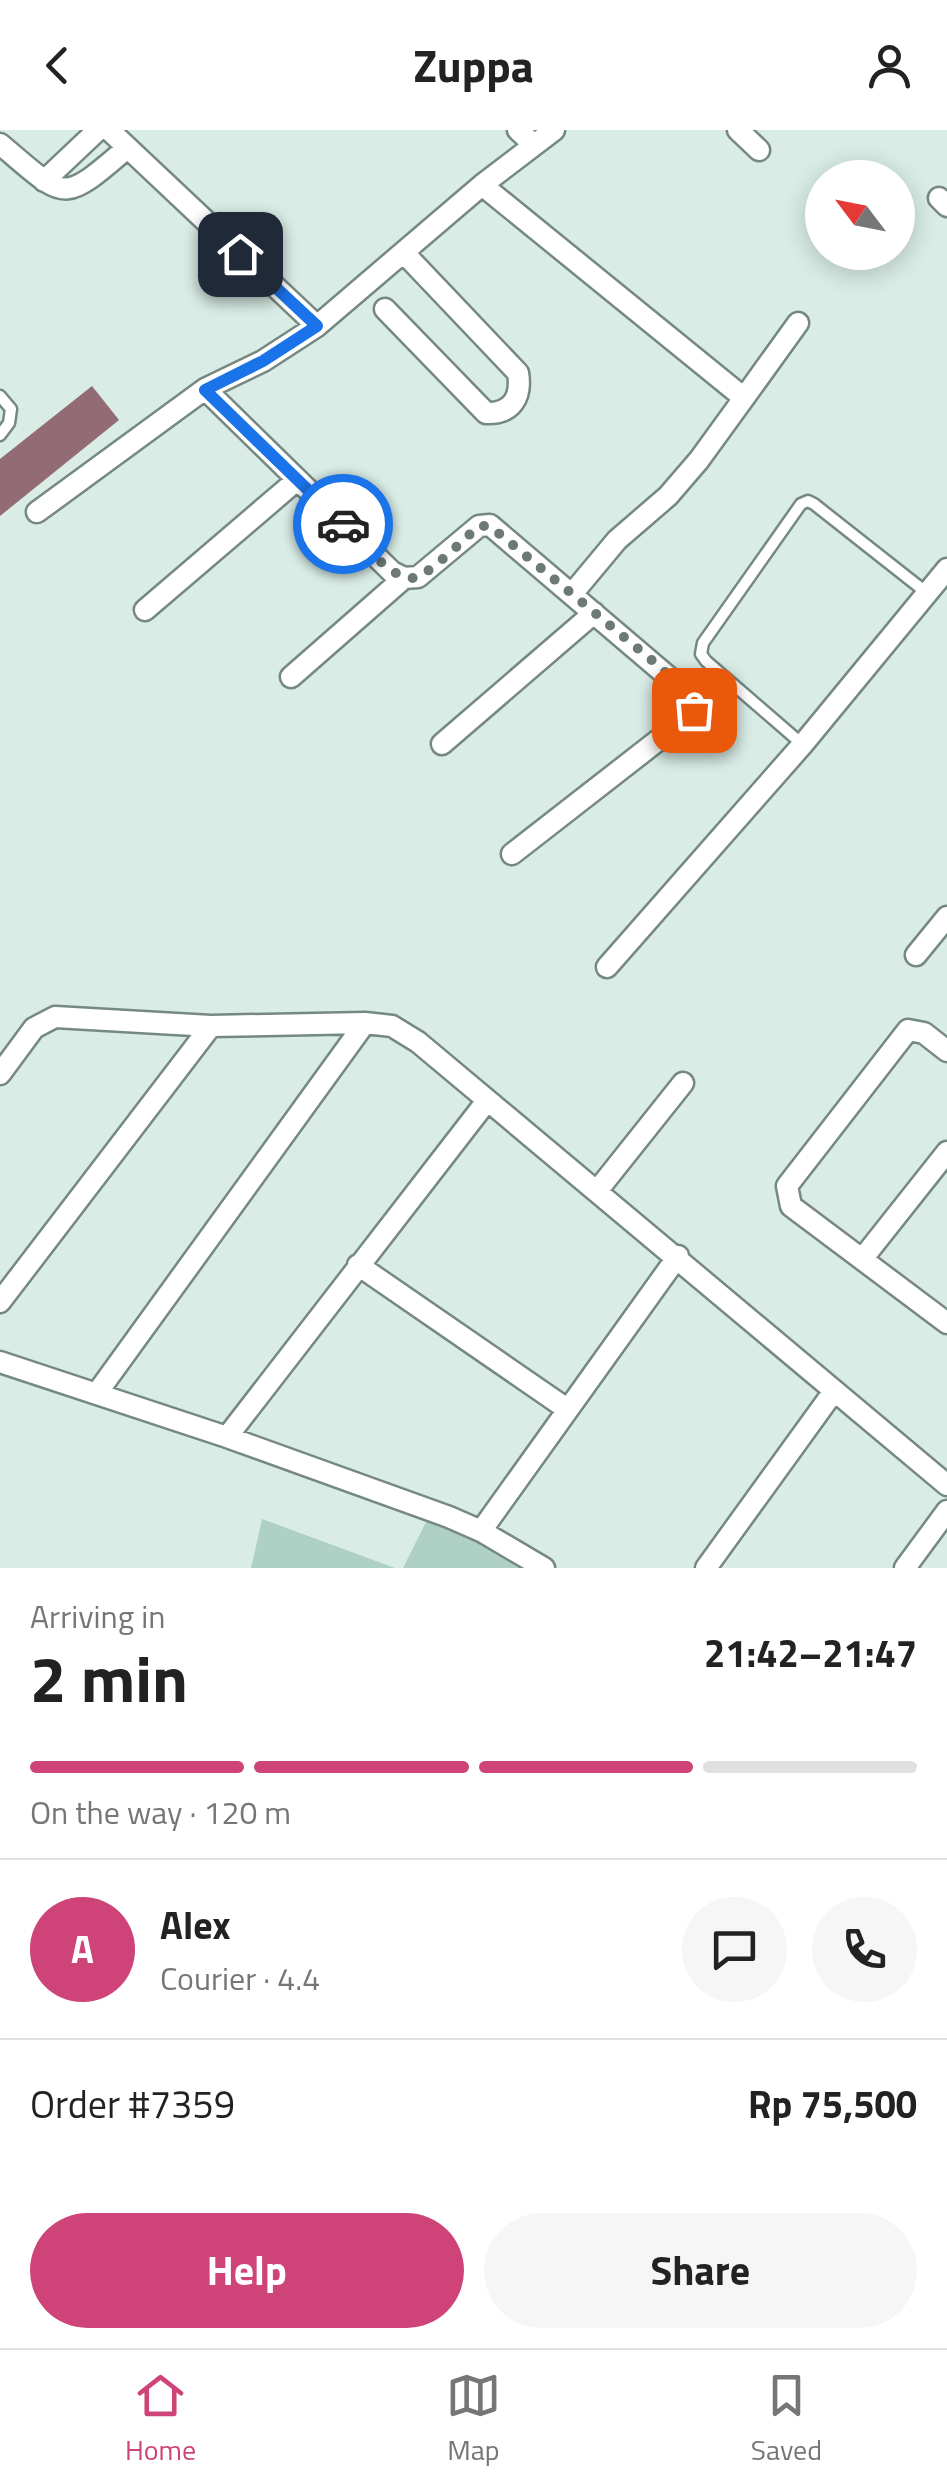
<!DOCTYPE html>
<html lang="en">
<head>
<meta charset="utf-8">
<style>
	body { margin:0; font-family:"Titillium Web",sans-serif; background:#f6f6f6; color:#222; height:100vh; display:flex; flex-direction:column; font-size:38px; white-space:nowrap }
	* { box-sizing:border-box; margin:0 }
	p { font-size:32px; color:#767676 }
	.icon { flex:none; width:55px; height:55px; fill:none; stroke:currentColor; stroke-width:2; stroke-linecap:round; stroke-linejoin:round }
	.map { position:relative; height:1438px; overflow:hidden }
	.panel { display:flex; flex-direction:column; background:#fff; flex:1 }
	.panel>* { flex:none }
	.needle { width:65px; rotate:302deg }
	.buttons { position:absolute; left:805px; top:30px; display:grid; gap:20px }
	.buttons a { display:grid; place-items:center; width:110px; height:110px; border-radius:50%; background:#fff; box-shadow:0 5px 25px #0003; font-size:50px }
	.pin { position:absolute; display:grid; place-items:center; width:85px; height:85px; color:#fff; margin:-42px; border-radius:20px; box-shadow:0 5px 15px #0006 }
	.courier { position:absolute; display:grid; place-items:center; width:100px; height:100px; margin:-50px; border:8px solid #1a73e8; border-radius:50%; background:#fff; color:#222; box-shadow:0 2px 12px #0007 }
	.overview em { font-style:normal; font-weight:700 }
	.overview div { display:flex; flex-direction:column-reverse }
	.overview { display:flex; align-items:center; justify-content:space-between; height:170px; padding:0 30px }
	h1 { font-size:65px; font-weight:700; line-height:75px }
	.bar { display:grid; grid-template-columns:repeat(4,1fr); gap:15px 10px; align-content:center; height:120px; padding:0 30px }
	.bar i { height:12px; border-radius:8px; background:#e0e0e0 }
	.bar .on { background:#cf4478 }
	.bar p { grid-column:span 4 }
	.line { display:flex; align-items:center; gap:25px; padding:0 30px; border-top:2px solid #e0e0e0 }
	.line div { flex:1 }
	.round { display:grid; place-items:center; flex:none; width:105px; height:105px; border-radius:52px; background:#f6f6f6 }
	.action { display:flex; gap:20px; margin-top:auto; padding:20px 30px }
	.action a { flex:1; height:115px; border-radius:60px; background:#cf4478; color:#fff; font-size:40px; font-weight:700; line-height:115px; text-align:center }
	.action a+a { background:#f6f6f6; color:#222 }
	header { display:flex; justify-content:space-between; align-items:center; height:130px; padding:0 30px; background:#fff; font-size:45px; font-weight:700 }
	.menu { display:flex; justify-content:space-around; align-items:center; height:140px; border-top:2px solid #e0e0e0; background:#fff; font-size:28px; color:#767676 }
	.menu a { display:grid; justify-items:center; gap:5px }
	.menu .on { color:#cf4478 }
	.map>svg:first-child { display:block }
	.green { fill:#afd0c5 }
	.building { fill:#926b75 }
	.lines { fill:none; stroke-linecap:round; stroke-linejoin:round }
	.service-casing { stroke:#768882; stroke-width:15 }
	.minor-casing { stroke:#768882; stroke-width:25 }
	.service { stroke:#fff; stroke-width:10 }
	.minor { stroke:#fff; stroke-width:20 }
	.done { stroke:#6d7975; stroke-width:10; stroke-dasharray:0 18 }
	.route { stroke:#1a73e8; stroke-width:12 }
</style>
</head>
<body>
<header><svg class="icon" aria-label="back" viewBox="0 0 24 24"><path d="M15 5l-7 7 7 7"/></svg>Zuppa<svg class="icon" aria-label="person" viewBox="0 0 24 24"><circle cx="12" cy="8" r="4"/><path d="M4 21q1-7 8-7t8 7"/></svg></header>
<div class="map">
<svg width="947" height="1438" viewBox="0 0 947 1438">
	<rect width="100%" height="100%" fill="#d9ece6"/>
	<path class="green" d="M428,1388L532,1438H403Z
		M262,1389L395,1438H251Z"/>
	<path class="building" d="M92,256L119,290L0,386V329Z"/>
	<g class="lines">
		<g class="service-casing">
			<path id="service" d="M0,266L11,279L9,293L0,305
				M802,614L706,531L701,524L703,513L801,374L808,371L814,374L927,463"/>
		</g>
		<g class="minor-casing">
			<path id="minor" d="M109,0L317,196
				M518,0L534,15
				M738,0L759,20
				M0,14C66,69 60,76 127,18
				M44,51L98,0
				M482,55L744,268L798,193
				M939,68L947,76
				M385,179L486,283C512,284 522,267 518,243L404,123
				M205,259L392,442L404,448L418,447L479,396L490,395L692,567L694,580L688,587L512,724
				M37,382L205,259L263,231L317,196L482,55L554,0
				M572,464L617,410L668,366L699,330L744,268
				M145,480L297,350
				M291,547L404,448
				M442,614L594,483
				M916,825L947,787
				M607,837L803,614L947,439
				M947,921L924,903L908,900L787,1056L791,1076L947,1193
				M0,944L34,898L55,887L211,896L365,893L392,896L418,912L947,1355
				M597,1061L683,953
				M863,1128L947,1022
				M358,1135L567,1279
				M0,1172L211,896
				M0,1232L227,1307L449,1387L481,1401L544,1438
				M97,1263L365,893
				M227,1307L486,972
				M481,1401L678,1126
				M706,1438L834,1261
				M905,1438L947,1381"/>
		</g>
		<use href="#service" class="service"/>
		<use href="#minor" class="minor"/>
	</g>
	<g class="lines">
		<path class="done" d="M343,394C358,408 396,456 417,447C433,441 465,408 479,396H490L654,532L692,567L694,580"/>
		<path class="route" d="M240,124L317,196L263,231L205,260L343,394"/>
	</g>
</svg>
<div class="buttons">
<a><svg class="needle" viewBox="-14 -14 28 28"><path d="M0-13l5 13h-10z" fill="#e53935"/><path d="M0 13l5-13h-10z" fill="#767676"/></svg></a>
</div>
<div class="pin" style="left:694px;top:580px;background:#ea580c"><svg class="icon" aria-label="bag" viewBox="0 0 24 24"><path d="M5 8h14l-1 12H6zM9 8a3 3 0 0 1 6 0"/></svg></div>
<div class="pin" style="left:240px;top:124px;background:#1f2937"><svg class="icon" aria-label="home" viewBox="0 0 24 24"><path d="M3 11l9-7 9 7M6 9v11h12V9"/></svg></div>
<div class="courier" style="left:343px;top:394px"><svg class="icon" aria-label="car" viewBox="0 0 24 24"><path d="M5 17H2v-5l4-1 3-4h7l3 4 3 1v5h-3M9 17h6M6 11h13"/><circle cx="7" cy="17" r="2"/><circle cx="17" cy="17" r="2"/></svg></div>
</div>
<section class="panel">
<div class="overview"><div><h1>2 min</h1><p>Arriving in</p></div><em>21:42–21:47</em></div>
<div class="bar"><i class="on"></i><i class="on"></i><i class="on"></i><i></i><p>On the way · 120 m</p></div>
<div class="line" style="height:180px"><b class="round" style="background:#cf4478;color:#fff">A</b><div><b>Alex</b><p>Courier · 4.4</p></div><a class="round"><svg class="icon" aria-label="chat" viewBox="0 0 24 24"><path d="M4 5h16v11H9l-5 4z"/></svg></a><a class="round"><svg class="icon" aria-label="phone" viewBox="0 0 24 24"><path d="M5 4h4l2 5-3 2q2 4 5 5l2-3 5 2v4C11 20 4 13 5 4z"/></svg></a></div>
<div class="line" style="height:130px"><div>Order #7359</div><b>Rp 75,500</b></div>
<div class="action"><a>Help</a><a>Share</a></div>
</section>
<nav class="menu">
<a class="on"><svg class="icon" aria-label="home" viewBox="0 0 24 24"><path d="M3 11l9-7 9 7M6 9v11h12V9"/></svg>Home</a>
<a><svg class="icon" aria-label="map" viewBox="0 0 24 24"><path d="M3 6l6-2 6 2 6-2v14l-6 2-6-2-6 2zM9 4v14M15 6v14"/></svg>Map</a>
<a><svg class="icon" aria-label="saved" viewBox="0 0 24 24"><path d="M7 4h10v16l-5-4-5 4z"/></svg>Saved</a>
</nav>
</body>
</html>
